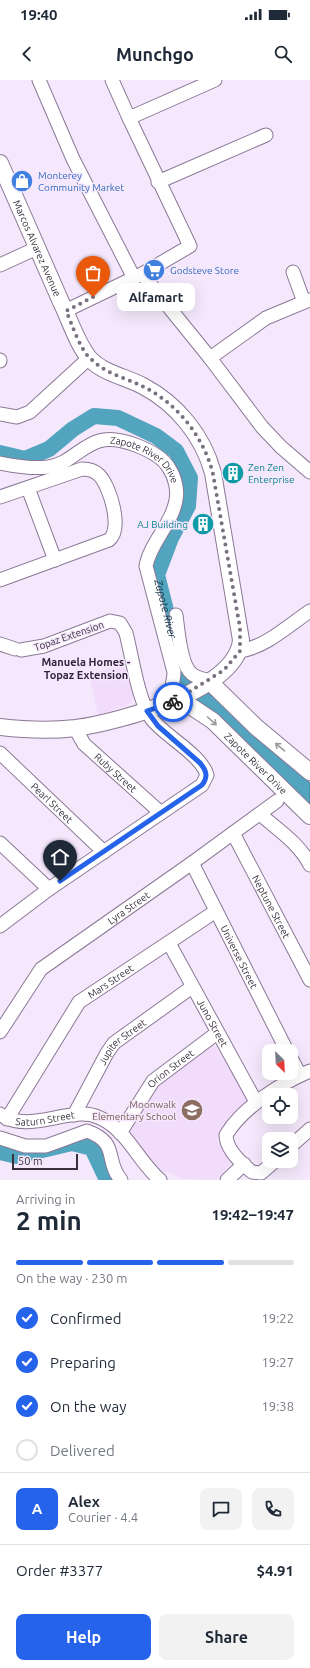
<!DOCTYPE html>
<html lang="en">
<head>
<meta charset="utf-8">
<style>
	body { margin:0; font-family:Ubuntu,sans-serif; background:#f2f2f3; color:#1f2937; height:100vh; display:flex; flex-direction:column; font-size:15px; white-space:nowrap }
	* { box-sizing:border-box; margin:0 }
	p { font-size:13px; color:#747a83 }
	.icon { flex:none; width:22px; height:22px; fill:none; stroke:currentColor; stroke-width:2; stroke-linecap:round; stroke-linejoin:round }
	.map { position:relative; height:1100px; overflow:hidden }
	.details { display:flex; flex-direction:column; background:#fff; flex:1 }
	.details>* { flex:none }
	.needle { width:26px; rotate:156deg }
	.fabs { position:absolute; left:262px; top:964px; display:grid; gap:8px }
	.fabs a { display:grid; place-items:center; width:36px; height:36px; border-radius:8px; background:#fff; box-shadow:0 4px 16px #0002; font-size:20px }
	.scale { position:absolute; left:12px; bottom:10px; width:66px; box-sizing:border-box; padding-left:4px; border:2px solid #38303c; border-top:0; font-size:11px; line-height:14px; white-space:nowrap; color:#38303c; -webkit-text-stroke:3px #f5e8fc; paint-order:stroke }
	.pin { position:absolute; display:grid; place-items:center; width:34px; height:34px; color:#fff; margin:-41px -17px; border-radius:50% 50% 50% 0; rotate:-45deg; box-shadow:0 0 4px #0007 }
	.pin .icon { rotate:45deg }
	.courier { position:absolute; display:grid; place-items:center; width:40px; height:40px; margin:-20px; border:3px solid #2563eb; border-radius:50%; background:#fff; color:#222; box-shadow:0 1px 5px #0007 }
	.bubble { position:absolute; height:28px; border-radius:8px; background:#fff; box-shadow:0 4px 16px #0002; font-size:13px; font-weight:700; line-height:28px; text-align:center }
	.overview em { font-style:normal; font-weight:700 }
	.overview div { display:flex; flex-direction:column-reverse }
	.overview { display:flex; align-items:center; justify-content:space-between; height:68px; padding:0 16px }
	h1 { font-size:26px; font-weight:700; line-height:30px }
	.bar { display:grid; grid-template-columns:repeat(4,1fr); gap:6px 4px; align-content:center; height:48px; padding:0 16px }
	.bar i { height:5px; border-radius:3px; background:#e0e1e3 }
	.bar .on { background:#2563eb }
	.bar p { grid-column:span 4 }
	.line { display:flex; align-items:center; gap:10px; padding:0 16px; border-top:1px solid #e0e1e3 }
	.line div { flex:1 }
	.round { display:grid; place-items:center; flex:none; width:42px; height:42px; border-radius:8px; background:#f2f2f3 }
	ol { padding:0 16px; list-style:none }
	li { display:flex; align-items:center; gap:12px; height:44px }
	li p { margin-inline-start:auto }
	li .icon { padding:4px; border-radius:50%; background:#2563eb; color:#fff; stroke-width:4 }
	li:last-child { color:#747a83 }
	li i { width:22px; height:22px; border:2px solid #e0e1e3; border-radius:50% }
	.cta { display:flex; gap:8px; margin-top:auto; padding:8px 16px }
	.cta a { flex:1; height:46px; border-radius:8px; background:#2563eb; color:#fff; font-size:16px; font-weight:700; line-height:46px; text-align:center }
	.cta a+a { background:#f2f2f3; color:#1f2937 }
	.status { display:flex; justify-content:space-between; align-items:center; height:28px; padding:0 20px; background:#fff; direction:ltr }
	.status svg { height:11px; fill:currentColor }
	header { display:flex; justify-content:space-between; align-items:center; height:52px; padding:0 16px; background:#fff; font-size:18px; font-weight:700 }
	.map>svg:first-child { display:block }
	.built { fill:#f1dcfc }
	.water { fill:#52a4bf; stroke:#4a8198 }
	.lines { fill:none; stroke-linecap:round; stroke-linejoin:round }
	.river { stroke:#52a4bf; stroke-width:16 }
	.minor-casing { stroke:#8b7896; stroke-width:15 }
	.major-casing { stroke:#8b7896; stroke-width:18 }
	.minor { stroke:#fff; stroke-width:13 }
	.major { stroke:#fff; stroke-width:16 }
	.oneway { stroke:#9c989e }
	.done { stroke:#7a707f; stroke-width:4; stroke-dasharray:0 7.2 }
	.route { stroke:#2563eb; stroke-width:5 }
	.labels { text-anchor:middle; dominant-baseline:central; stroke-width:3; stroke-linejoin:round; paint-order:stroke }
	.shop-label { font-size:10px; fill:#366cbe; stroke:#f5e8fc; text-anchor:start }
	.street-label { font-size:10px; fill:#38303c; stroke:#f5e8fc }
	.culture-label { font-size:10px; fill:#0d838f; stroke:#f5e8fc; text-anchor:start }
	.education-label { font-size:10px; fill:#785e54; stroke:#f5e8fc; text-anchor:end }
	.water-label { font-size:11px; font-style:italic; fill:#0f3642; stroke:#f5e8fc }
	.neighbourhood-label { font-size:11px; font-weight:bold; fill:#34243d; stroke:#f5e8fc }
</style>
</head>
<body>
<div class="status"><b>19:40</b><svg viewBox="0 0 49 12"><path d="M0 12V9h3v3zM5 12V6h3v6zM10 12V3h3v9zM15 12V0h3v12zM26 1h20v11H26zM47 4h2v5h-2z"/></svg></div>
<header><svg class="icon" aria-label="back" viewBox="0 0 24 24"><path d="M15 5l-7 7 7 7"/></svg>Munchgo<svg class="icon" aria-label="search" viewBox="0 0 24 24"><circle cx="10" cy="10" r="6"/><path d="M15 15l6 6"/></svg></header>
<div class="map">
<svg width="310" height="1100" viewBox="0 0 310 1100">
	<rect width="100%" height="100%" fill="#f5e8fc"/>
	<path class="built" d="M124,585L133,614L132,621L129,625L98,635L89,594Z
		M212,961L251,1022L217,1060L235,1079L216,1100L184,1099L158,1089L127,1054L154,1005Z"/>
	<path class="water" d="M207,613L218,619L310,703V733L193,620L201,614Z"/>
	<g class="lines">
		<g class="river">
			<path id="s1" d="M0,373L25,379L49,369L73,349L94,336L118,338L156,356L176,371L190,398L188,426L171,458L157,495L182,593L189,607L202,620"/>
			<path d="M0,1072L17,1076L72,1063L92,1068L107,1100"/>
		</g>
		<g class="minor-casing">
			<g id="minor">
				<path d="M39,0L73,79L134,198"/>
				<path d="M112,0L129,38"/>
				<path d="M158,102L266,55"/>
				<path d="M0,185L37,168"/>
				<path d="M293,192L304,222"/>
				<path d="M142,194L210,278L262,347L281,367L310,392"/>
				<path d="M65,231L142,194L190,166L129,38L215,0"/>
				<path d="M210,278L266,238L309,220"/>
				<path d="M0,280V281"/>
				<path d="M0,334L17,337L30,332L89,278"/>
				<path id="s2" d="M0,383C15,386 33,389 48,387C68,385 81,366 99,361C119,355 159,371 169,388C175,397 178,410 176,420C172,444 150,463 146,486L174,592C174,605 167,608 180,619"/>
				<path d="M28,408L55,480"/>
				<path d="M0,417L82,389C88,389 94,390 99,395C110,406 123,449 109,460L0,500"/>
				<path d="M176,535C178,549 180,585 192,594C197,598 204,599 209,601"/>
				<path d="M0,564L15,569"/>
				<path d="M240,571C266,567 289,545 310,531"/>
				<path id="s3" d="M75,648L84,664L161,733"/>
				<path id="s4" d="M0,673L104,772"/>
				<path d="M260,734C278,750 299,763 310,785"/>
				<path id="s5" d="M233,753L310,900"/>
				<path d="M0,763L49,809"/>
				<path id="s6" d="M192,783L287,971"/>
				<path d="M0,846L49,809L202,705L207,695C201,674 164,656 151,638C138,620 132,576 126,553L120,543L110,541L44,566L21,570"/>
				<path id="s7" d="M169,863L256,1022"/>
				<path id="s8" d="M0,952L41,889L192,783L277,721"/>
				<path d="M291,978L300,995"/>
				<path id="s9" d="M0,1034C29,1055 70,1025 98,1037C126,1048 138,1081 160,1100"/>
				<path id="s10" d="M74,1035L107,973L114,963L192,907"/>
				<path id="s11" d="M7,1039L79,922L216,831"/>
				<path id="s12" d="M120,1053L153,1001L217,953"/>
				<path d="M0,1058L25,1066H46L87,1051C120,1063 104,1080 121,1100"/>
				<path d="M291,1066L310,1049"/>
				<path d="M275,1081L261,1093L252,1092C242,1084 226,1069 226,1055C242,1028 281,1003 310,991"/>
				<path d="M227,1100L244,1084"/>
			</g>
		</g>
		<g class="major-casing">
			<g id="major">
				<path id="s13" d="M0,83C20,129 41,176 61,222C69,238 78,266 90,279C103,293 126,297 143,306C177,324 203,356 213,393L241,560C237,611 118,642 76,648C51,651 25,650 0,647"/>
				<path d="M209,601L256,647L310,692"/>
				<path id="s14" d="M180,619L213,641L310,736"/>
			</g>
		</g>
		<use href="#minor" class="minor"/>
		<use href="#major" class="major"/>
	</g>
	<defs><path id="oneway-shaft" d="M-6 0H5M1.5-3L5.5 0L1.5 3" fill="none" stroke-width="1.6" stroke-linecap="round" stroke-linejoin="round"/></defs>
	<g class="oneway">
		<use href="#oneway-shaft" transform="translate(212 641) rotate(42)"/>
		<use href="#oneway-shaft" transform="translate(280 667) rotate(-140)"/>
	</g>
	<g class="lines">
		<path class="done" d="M93,217L66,231C72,244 80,270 91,279C105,293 125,298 142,306C177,323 204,357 213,394L240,548V571L224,590L173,622"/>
		<path class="route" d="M60,801L202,705C208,697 207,691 200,683L158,646L147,631L173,622"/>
	</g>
	<defs>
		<g id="shop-disc" transform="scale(1.15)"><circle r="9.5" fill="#3f7fe0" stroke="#f5e8fc"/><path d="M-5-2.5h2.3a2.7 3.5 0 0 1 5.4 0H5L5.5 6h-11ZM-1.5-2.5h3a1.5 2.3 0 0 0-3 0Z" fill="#fff"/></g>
		<g id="supermarket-disc" transform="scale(1.15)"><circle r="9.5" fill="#3f7fe0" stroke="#f5e8fc"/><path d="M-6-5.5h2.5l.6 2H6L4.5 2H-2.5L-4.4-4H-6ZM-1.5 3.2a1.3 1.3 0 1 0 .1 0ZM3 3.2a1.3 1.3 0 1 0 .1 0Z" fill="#fff"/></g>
		<g id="building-disc" transform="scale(1.15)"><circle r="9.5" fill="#0f9aa8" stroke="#f5e8fc"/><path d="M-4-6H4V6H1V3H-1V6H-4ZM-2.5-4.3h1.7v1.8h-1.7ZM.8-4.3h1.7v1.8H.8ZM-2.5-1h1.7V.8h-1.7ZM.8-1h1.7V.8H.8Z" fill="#fff"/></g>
		<g id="school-disc" transform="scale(1.15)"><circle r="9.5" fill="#8d6e63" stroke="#f5e8fc"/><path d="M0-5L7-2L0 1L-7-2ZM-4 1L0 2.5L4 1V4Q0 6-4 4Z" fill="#fff"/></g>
	</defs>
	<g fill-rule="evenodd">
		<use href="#shop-disc" x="22" y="101"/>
		<use href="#supermarket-disc" x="154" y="190"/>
		<use href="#building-disc" x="233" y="393"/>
		<use href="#building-disc" x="203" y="444"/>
		<use href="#school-disc" x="192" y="1030"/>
	</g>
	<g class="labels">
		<g class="shop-label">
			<text x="38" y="95">Monterey<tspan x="38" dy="12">Community Market</tspan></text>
			<text x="170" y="190">Godsteve Store</text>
		</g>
		<g class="street-label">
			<text stroke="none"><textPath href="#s13" startOffset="93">Marcos Alvarez Avenue</textPath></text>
			<text stroke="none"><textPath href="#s2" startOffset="159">Zapote River Drive</textPath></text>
			<text transform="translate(69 556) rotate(-19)">Topaz Extension</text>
			<text stroke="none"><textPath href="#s14" startOffset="100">Zapote River Drive</textPath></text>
			<text stroke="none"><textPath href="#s3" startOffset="61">Ruby Street</textPath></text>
			<text stroke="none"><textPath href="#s4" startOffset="72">Pearl Street</textPath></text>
			<text stroke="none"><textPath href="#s8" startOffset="182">Lyra Street</textPath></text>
			<text stroke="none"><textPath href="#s5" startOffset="83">Neptune Street</textPath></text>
			<text stroke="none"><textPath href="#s6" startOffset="105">Universe Street</textPath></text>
			<text stroke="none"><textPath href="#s11" startOffset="175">Mars Street</textPath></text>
			<text stroke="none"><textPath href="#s7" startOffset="91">Juno Street</textPath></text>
			<text stroke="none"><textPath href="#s10" startOffset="89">Jupiter Street</textPath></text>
			<text stroke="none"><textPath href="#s12" startOffset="83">Orion Street</textPath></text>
			<text stroke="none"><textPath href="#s9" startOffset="47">Saturn Street</textPath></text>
		</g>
		<g class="culture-label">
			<text x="248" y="387">Zen Zen<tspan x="248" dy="12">Enterprise</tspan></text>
			<text x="188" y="444" text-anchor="end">AJ Building</text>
		</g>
		<g class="education-label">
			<text x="176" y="1024">Moonwalk<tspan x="176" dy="12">Elementary School</tspan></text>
		</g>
		<g class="water-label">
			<text stroke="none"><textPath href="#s1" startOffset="368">Zapote River</textPath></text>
		</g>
		<g class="neighbourhood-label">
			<text x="86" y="582">Manuela Homes -<tspan x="86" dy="13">Topaz Extension</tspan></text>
		</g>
	</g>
</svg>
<div class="fabs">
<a><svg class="needle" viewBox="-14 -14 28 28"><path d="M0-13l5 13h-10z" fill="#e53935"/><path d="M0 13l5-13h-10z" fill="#747a83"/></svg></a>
<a><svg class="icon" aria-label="locate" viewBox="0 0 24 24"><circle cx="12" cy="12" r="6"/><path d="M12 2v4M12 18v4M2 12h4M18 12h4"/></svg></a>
<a><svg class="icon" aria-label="layers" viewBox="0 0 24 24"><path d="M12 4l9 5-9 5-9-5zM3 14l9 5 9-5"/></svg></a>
</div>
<div class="scale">50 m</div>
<div class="pin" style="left:93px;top:217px;background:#ea580c"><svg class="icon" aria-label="bag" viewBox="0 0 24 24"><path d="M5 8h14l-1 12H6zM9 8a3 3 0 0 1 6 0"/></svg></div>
<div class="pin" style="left:60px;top:801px;background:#1f2937"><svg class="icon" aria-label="home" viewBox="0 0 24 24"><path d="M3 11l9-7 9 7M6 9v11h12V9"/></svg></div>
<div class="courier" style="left:173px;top:622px"><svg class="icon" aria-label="bike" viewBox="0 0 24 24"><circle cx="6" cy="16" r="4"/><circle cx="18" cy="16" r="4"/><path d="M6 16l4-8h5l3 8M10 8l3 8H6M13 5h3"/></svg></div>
<div class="bubble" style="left:117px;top:203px;width:78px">Alfamart</div>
</div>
<section class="details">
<div class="overview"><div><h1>2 min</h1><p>Arriving in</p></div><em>19:42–19:47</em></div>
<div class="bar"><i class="on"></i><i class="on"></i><i class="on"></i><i></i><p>On the way · 230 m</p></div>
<ol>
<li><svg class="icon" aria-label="check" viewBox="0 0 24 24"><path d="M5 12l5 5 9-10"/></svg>Confirmed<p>19:22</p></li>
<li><svg class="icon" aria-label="check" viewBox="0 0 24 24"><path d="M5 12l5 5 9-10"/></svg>Preparing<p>19:27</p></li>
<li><svg class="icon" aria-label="check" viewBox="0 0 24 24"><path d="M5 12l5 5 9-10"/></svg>On the way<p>19:38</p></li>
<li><i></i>Delivered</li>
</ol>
<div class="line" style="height:72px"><b class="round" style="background:#2563eb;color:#fff">A</b><div><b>Alex</b><p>Courier · 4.4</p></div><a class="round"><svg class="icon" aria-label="chat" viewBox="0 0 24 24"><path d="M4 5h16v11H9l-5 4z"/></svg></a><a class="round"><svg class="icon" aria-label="phone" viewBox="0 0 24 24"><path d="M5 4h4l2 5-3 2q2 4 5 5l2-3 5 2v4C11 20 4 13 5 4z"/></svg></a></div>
<div class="line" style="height:52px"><div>Order #3377</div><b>$4.91</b></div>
<div class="cta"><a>Help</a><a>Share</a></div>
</section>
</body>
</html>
